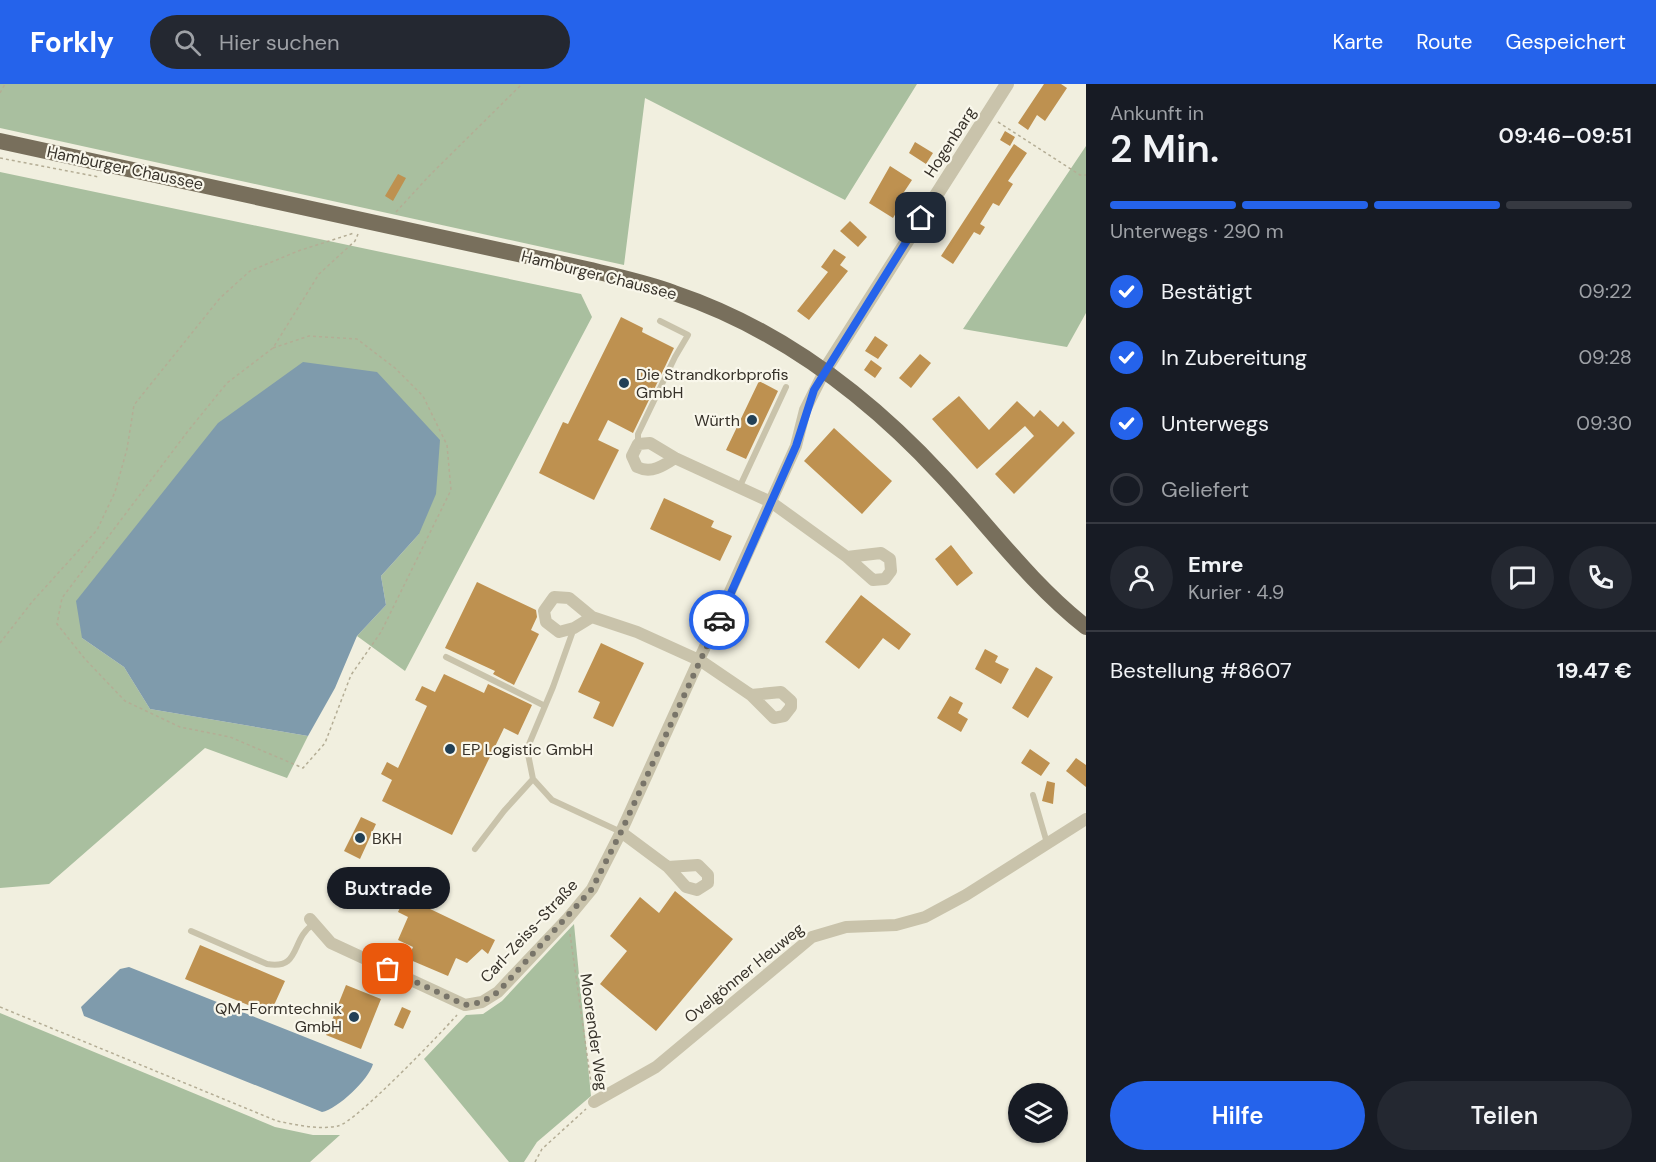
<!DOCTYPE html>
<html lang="de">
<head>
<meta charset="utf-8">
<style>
	body { margin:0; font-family:"DM Sans",sans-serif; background:#242831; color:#f1f3f6; height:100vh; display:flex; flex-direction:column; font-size:22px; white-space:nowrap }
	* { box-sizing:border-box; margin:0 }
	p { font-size:20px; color:#9ea1a6 }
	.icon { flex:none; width:33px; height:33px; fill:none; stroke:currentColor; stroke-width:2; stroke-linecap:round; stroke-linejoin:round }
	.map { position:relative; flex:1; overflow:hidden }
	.sheet { display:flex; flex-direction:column; background:#171b24; width:570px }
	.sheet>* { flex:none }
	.fabs { position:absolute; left:1008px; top:999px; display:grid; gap:12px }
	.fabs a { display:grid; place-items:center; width:60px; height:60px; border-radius:50%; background:#171b24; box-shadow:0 2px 4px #0004; font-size:30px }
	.pin { position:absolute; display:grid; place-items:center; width:51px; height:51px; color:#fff; margin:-26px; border-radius:12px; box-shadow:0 3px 9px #0006 }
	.courier { position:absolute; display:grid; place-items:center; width:60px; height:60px; margin:-30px; border:4px solid #2563eb; border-radius:50%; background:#fff; color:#222; box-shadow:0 2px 8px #0007 }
	.bubble { position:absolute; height:42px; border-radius:21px; background:#171b24; box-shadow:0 2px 4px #0004; font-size:20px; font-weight:600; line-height:42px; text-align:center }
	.head em { font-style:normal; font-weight:600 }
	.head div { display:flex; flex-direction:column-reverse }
	.head { display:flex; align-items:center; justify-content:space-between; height:102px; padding:0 24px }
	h1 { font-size:39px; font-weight:600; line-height:45px }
	.bar { display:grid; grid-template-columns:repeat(4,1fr); gap:9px 6px; align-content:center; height:72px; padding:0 24px }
	.bar i { height:8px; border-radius:4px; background:#363941 }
	.bar .active { background:#2563eb }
	.bar p { grid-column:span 4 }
	.line { display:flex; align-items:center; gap:15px; padding:0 24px; border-top:2px solid #363941 }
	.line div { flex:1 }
	.round { display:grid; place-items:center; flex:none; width:63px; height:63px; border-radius:32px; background:#242831 }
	ol { padding:0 24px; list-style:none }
	li { display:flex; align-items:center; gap:18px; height:66px }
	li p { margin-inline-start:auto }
	li .icon { padding:6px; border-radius:50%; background:#2563eb; color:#fff; stroke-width:4 }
	li:last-child { color:#9ea1a6 }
	li i { width:33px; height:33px; border:3px solid #363941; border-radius:50% }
	.primary-button { display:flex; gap:12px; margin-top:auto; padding:12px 24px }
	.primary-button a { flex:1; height:69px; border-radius:36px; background:#2563eb; color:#fff; font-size:24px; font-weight:600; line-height:69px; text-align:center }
	.primary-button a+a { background:#242831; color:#f1f3f6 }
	header { display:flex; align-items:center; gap:36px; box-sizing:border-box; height:84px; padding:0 30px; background:#2563eb; color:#fff }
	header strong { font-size:28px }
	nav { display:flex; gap:33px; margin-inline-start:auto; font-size:21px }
	.search { width:420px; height:54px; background:#242831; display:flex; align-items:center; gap:15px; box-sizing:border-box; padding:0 21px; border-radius:33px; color:#9ea1a6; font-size:22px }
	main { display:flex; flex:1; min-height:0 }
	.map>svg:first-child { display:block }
	.green { fill:#a9bf9f }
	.water { fill:#7f9bac }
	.building { fill:#be9150 }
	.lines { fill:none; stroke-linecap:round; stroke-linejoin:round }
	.path { stroke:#b4ad95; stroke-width:1.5; stroke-dasharray:3 3; stroke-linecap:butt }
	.service { stroke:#c9c3ab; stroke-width:6 }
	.minor { stroke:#c9c3ab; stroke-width:12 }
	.tertiary { stroke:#c9c3ab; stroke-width:14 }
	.primary { stroke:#786f5c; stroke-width:16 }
	.done { stroke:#787469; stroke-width:6; stroke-dasharray:0 10.8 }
	.route { stroke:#2563eb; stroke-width:8 }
	.poi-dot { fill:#224056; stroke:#f9f7eb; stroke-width:2 }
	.labels { text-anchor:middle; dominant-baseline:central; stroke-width:4.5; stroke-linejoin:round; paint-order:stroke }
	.street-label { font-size:16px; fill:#37322a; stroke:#f9f7eb }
	.poi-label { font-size:16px; fill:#37322a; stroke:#f9f7eb; text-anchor:start }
</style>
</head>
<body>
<header>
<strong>Forkly</strong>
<div class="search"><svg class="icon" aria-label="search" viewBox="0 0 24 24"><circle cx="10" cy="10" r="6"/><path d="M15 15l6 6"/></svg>Hier suchen</div>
<nav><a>Karte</a><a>Route</a><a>Gespeichert</a></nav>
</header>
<main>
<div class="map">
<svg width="1086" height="1078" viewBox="0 0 1086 1078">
	<rect width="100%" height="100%" fill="#f1efdf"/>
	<path class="green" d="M0,0H917L845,116L645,14L624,181L0,44Z
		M1086,62V229L1067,263L963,245Z
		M0,88L581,210L592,233L405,587L357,552L386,521L381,492L419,450L82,554L124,583L150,625L308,652L287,694L205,664L49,800L0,804Z
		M574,840L591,1012L537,1058L524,1078H509L424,975L466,931L483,930L502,917Z
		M0,929L275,1043L313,1051H340L310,1078H0Z"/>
	<path class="water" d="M303,278L377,288L440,356L436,410L419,450L381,492L386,521L357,552L335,604L308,652L150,625L124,583L82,554L76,517L218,339Z
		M129,883L373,980C369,995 338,1025 322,1028L84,932L81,923L120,885Z"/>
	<path class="building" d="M1044,0H1061L1067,4L1045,37L1037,31L1028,46L1018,39Z
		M1005,47L1015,53L1010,62L1000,56Z
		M915,58L933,69L926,80L909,69Z
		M1014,60L1027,69L1008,97L1013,100L999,122L993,119L980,140L985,143L980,151L974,148L953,180L941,172Z
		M890,82L912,96L898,117L902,119L893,134L869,119Z
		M398,90L406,94L393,117L385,112Z
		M850,137L867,153L858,163L840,147Z
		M834,165L846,173L840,181L848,187L809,236L797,227L828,188L821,183Z
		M621,233L643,244L642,248L674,264L633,349L608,336L598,356L619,366L594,416L539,389L563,338L568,340Z
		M875,252L888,261L878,275L865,267Z
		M920,270L931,279L911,304L899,294Z
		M871,276L882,284L875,294L864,286Z
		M759,297L778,307L746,375L726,366Z
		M959,312L989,346L1017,317L1034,333L1040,326L1058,343L1063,337L1075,349L1014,410L995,390L1034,352L1025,342L977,385L932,335Z
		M834,344L892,397L862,430L804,377Z
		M664,414L714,437L711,443L732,452L720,477L650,445Z
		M951,461L973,489L957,502L935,475Z
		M477,498L536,526L537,533L531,546L539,550L514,601L493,590L495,587L445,564Z
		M861,511L911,550L899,566L883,554L859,585L825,558Z
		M601,559L644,579L613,643L593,634L600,618L578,608Z
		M985,565L998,572L995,578L1009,585L1001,600L975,585Z
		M1036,583L1053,593L1028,634L1012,624Z
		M444,590L484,609L488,600L532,621L518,651L504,644L452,751L382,717L392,696L381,690L387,678L398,684L427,622L415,616L422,602L435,608Z
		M950,612L963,619L958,629L968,635L961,648L937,634Z
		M1030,665L1050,679L1041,692L1021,679Z
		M1076,674L1086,681V703L1066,687Z
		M1047,697L1055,699L1053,720L1042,717Z
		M361,733L376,740L360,775L344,767Z
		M675,807L733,855L656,947L600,900L627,867L610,852L640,813L659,829Z
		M405,813L495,856L488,870L482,865L467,879L456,874L448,892L408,875L413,863L398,856L408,833L398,828Z
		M200,861L285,897L270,930L185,895Z
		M346,901L381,915L361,965L326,951Z
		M402,923L411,927L403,945L394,941Z"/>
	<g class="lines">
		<path class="path" d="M0,9L5,0
			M998,38L1080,91H1086
			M0,74L99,93
			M396,128L430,91L522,0
			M273,264L309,252L357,255L395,284L423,312L447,361L451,406L381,548L351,591L325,659L303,684L230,653L180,643L125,617L85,575L57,540L62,514L188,347L227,299L273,264L319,190L355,157L358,150
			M0,559L32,518L97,446L115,408L127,365L134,321L220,214L250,187L298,167L354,149
			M570,850L592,1006
			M0,923L277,1037C297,1041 318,1046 338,1042C355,1039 441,949 457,931
			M535,1078L542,1065L586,1025"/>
		<path class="service" d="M638,359V350L675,273L688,251L660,237
			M740,402L786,303
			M574,544L553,603L527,665L533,695L552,716L621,748
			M446,573L545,622
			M1033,711L1047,759
			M475,765L504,727L533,695
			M191,847L267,880C302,886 290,854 314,840"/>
		<path class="minor" d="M675,374C663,382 651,390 637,383L632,372L638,360L650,359L675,374L771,418L847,473L873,496L885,495L891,487L890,475L881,469L847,473
			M592,533L574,544L559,548L546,538L544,527L554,513L569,514L592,533L637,548L701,577L751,611L774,634L784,632L791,623V617L781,608L751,611
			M621,748L668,783L686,803L697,806L708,799V791L698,781L668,783
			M310,835L331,859L465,921L482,918L498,908L568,834L592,805L621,748L796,362L805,326L825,286
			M594,1018L656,983L812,853L846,843L896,841L925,833L966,811L1086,735"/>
		<path class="tertiary" d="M825,286L1007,0"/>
		<path class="primary" d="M0,57L591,186C618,193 647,199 674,209C778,244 868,312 942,392C990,443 1030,499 1086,543"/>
	</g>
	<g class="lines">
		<path class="done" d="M388,885L465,921L482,918L498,908L592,805L621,748L719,536"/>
		<path class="route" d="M719,536L796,362L814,306L921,134"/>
	</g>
	<g class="poi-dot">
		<circle cx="624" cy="299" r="6"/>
		<circle cx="752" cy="336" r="6"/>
		<circle cx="450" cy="665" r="6"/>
		<circle cx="360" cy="754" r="6"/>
		<circle cx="354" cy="933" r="6"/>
	</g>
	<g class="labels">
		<g class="street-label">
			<text transform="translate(950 58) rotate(-57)">Hogenbarg</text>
			<text transform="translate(125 84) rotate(12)">Hamburger Chaussee</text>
			<text transform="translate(599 191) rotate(14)">Hamburger Chaussee</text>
			<text transform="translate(529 847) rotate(-47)">Carl-Zeiss-Straße</text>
			<text transform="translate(744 889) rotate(-39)">Ovelgönner Heuweg</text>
			<text transform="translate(594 948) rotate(82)">Moorender Weg</text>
		</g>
		<g class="poi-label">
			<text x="636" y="290">Die Strandkorbprofis<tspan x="636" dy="18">GmbH</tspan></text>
			<text x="740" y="336" text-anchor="end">Würth</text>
			<text x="462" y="665">EP Logistic GmbH</text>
			<text x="372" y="754">BKH</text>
			<text x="342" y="924" text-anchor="end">QM-Formtechnik<tspan x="342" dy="18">GmbH</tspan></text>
		</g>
	</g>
</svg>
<div class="fabs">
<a><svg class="icon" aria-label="layers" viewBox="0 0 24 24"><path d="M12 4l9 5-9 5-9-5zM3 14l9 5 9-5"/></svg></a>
</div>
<div class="pin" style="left:388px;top:885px;background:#ea580c"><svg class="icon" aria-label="bag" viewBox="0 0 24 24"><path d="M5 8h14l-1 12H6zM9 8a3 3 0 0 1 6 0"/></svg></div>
<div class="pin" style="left:921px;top:134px;background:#1f2937"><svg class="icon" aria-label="home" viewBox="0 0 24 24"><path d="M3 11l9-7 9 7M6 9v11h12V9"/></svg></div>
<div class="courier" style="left:719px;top:536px"><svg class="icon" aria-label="car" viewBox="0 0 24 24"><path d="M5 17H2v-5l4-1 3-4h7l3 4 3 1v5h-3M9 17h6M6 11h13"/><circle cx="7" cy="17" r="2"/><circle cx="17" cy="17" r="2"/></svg></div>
<div class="bubble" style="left:327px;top:783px;width:123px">Buxtrade</div>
</div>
<section class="sheet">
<div class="head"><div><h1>2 Min.</h1><p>Ankunft in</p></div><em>09:46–09:51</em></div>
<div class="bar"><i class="active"></i><i class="active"></i><i class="active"></i><i></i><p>Unterwegs · 290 m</p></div>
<ol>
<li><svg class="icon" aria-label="check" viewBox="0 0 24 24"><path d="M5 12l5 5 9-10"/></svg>Bestätigt<p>09:22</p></li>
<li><svg class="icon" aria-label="check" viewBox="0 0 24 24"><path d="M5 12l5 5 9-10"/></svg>In Zubereitung<p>09:28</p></li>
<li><svg class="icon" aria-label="check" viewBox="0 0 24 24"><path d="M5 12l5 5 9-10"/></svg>Unterwegs<p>09:30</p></li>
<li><i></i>Geliefert</li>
</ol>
<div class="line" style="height:108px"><a class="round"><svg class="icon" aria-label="person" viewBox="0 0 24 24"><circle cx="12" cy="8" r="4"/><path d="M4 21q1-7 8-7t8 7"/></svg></a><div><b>Emre</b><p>Kurier · 4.9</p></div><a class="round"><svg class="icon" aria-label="chat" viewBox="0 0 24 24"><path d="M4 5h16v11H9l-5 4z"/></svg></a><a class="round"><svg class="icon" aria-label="phone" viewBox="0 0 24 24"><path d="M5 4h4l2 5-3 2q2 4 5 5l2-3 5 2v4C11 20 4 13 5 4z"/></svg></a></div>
<div class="line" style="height:78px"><div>Bestellung #8607</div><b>19.47 €</b></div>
<div class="primary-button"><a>Hilfe</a><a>Teilen</a></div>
</section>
</main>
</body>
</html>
